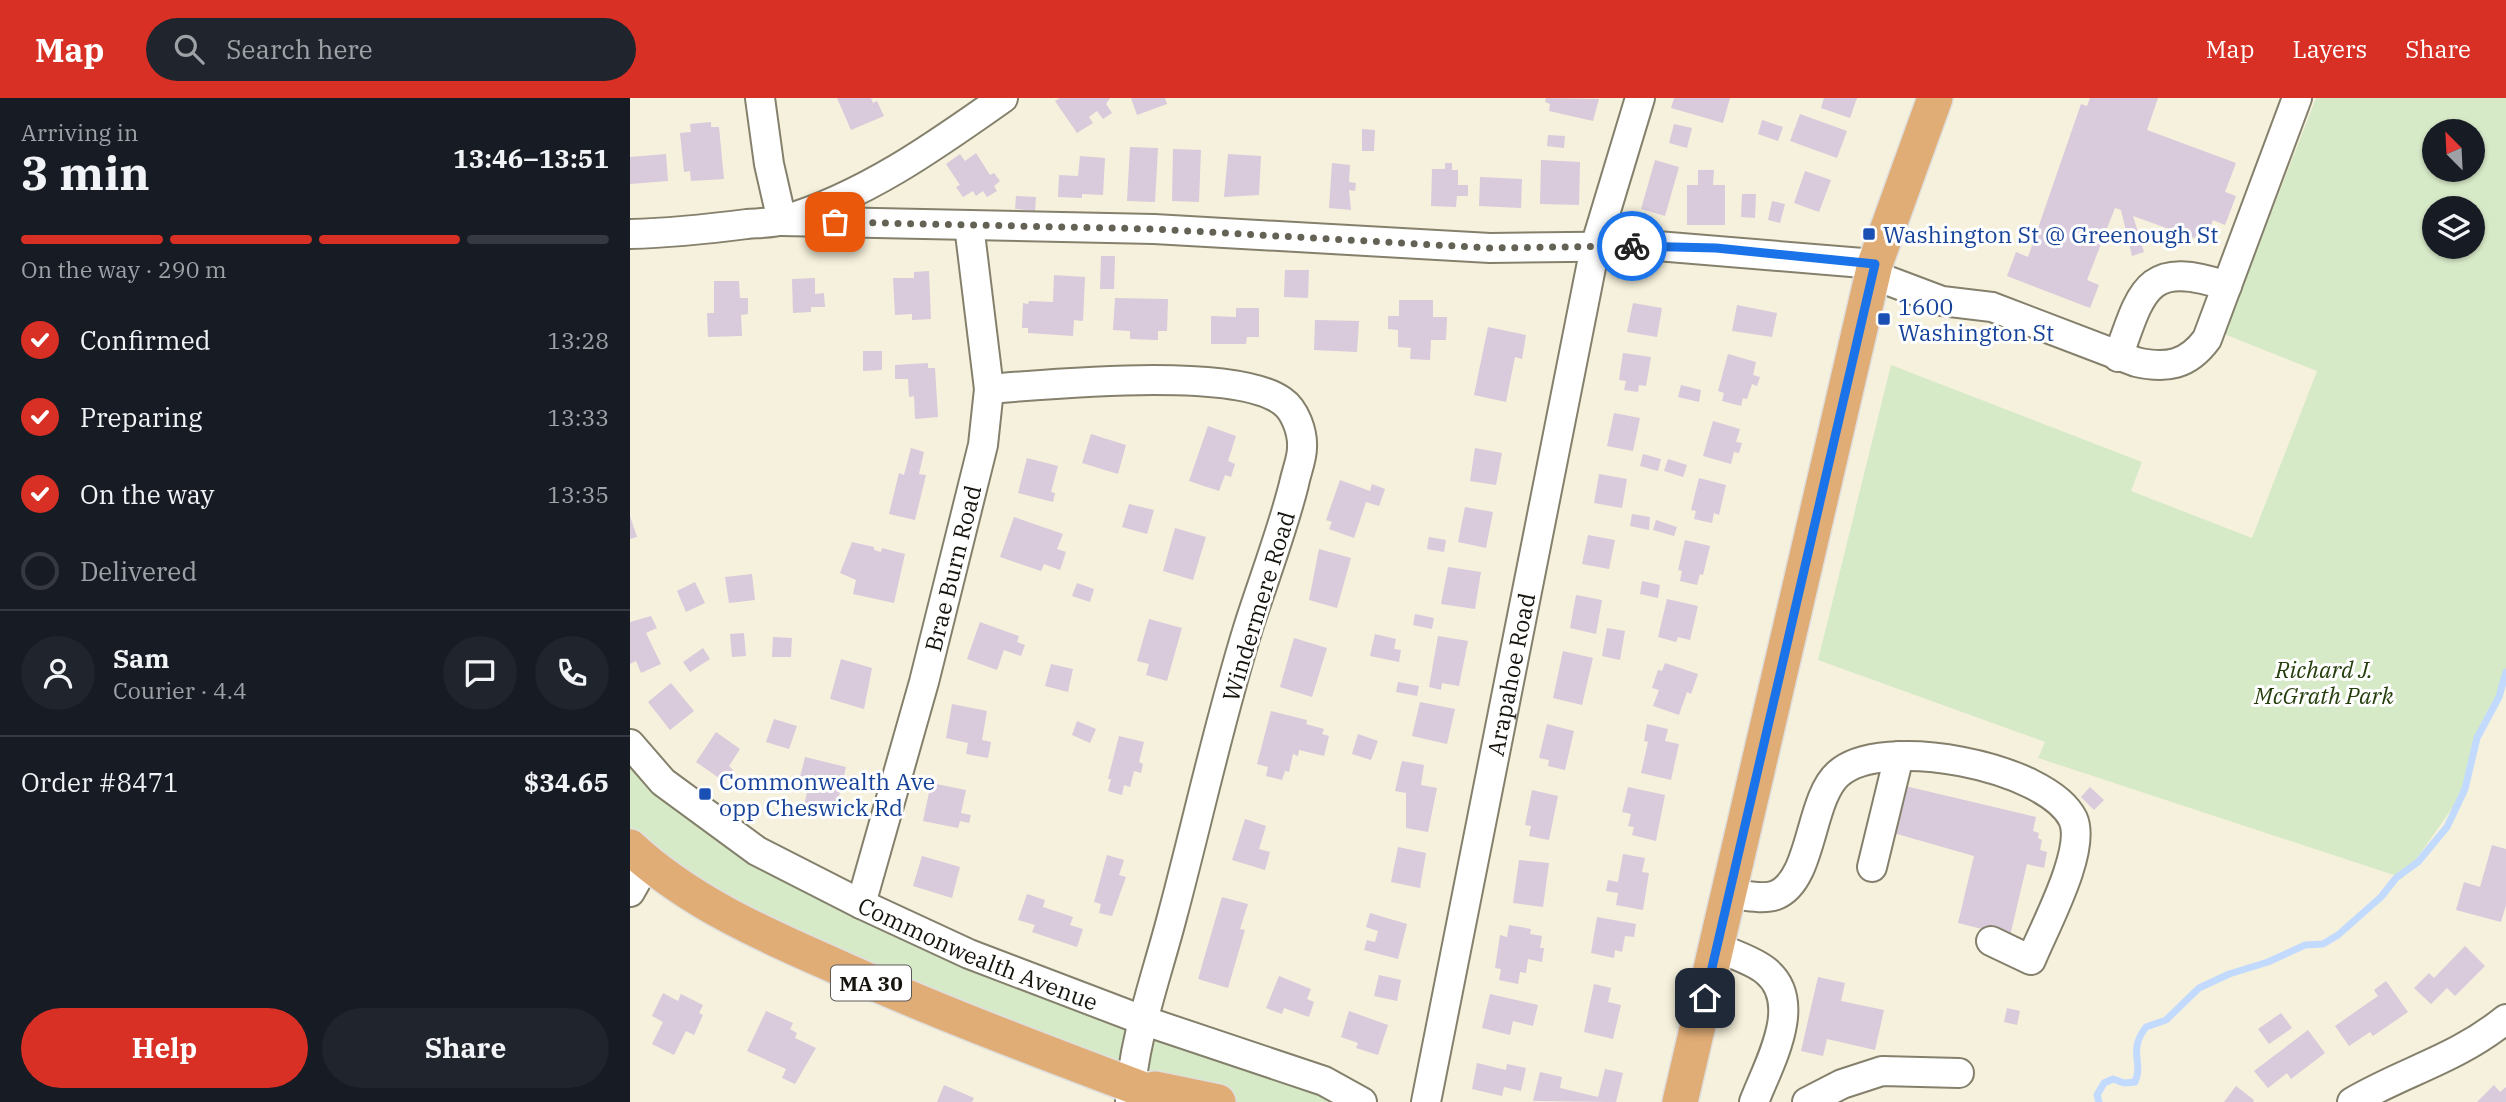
<!DOCTYPE html>
<html lang="en">
<head>
<meta charset="utf-8">
<style>
	body { margin:0; font-family:"IBM Plex Serif",serif; background:#20242c; color:#f1f3f6; height:100vh; display:flex; flex-direction:column; font-size:26px; white-space:nowrap }
	* { box-sizing:border-box; margin:0 }
	p { font-size:23px; color:#9ea1a6 }
	.icon { flex:none; width:38px; height:38px; fill:none; stroke:currentColor; stroke-width:2; stroke-linecap:round; stroke-linejoin:round }
	.map { position:relative; flex:1; overflow:hidden }
	.side { display:flex; flex-direction:column; background:#171b24; width:630px }
	.side>* { flex:none }
	.needle { width:46px; rotate:336deg }
	.buttons { position:absolute; left:1792px; top:21px; display:grid; gap:14px }
	.buttons a { display:grid; place-items:center; width:63px; height:63px; border-radius:50%; background:#171b24; box-shadow:0 2px 5px #0004; font-size:35px }
	.pin { position:absolute; display:grid; place-items:center; width:60px; height:60px; color:#fff; margin:-30px; border-radius:14px; box-shadow:0 4px 10px #0006 }
	.courier { position:absolute; display:grid; place-items:center; width:70px; height:70px; margin:-35px; border:5px solid #1a73e8; border-radius:50%; background:#fff; color:#222; box-shadow:0 2px 9px #0007 }
	.summary em { font-style:normal; font-weight:800 }
	.summary div { display:flex; flex-direction:column-reverse }
	.summary { display:flex; align-items:center; justify-content:space-between; height:119px; padding:0 21px }
	h1 { font-size:46px; font-weight:800; line-height:52px }
	.bar { display:grid; grid-template-columns:repeat(4,1fr); gap:10px 7px; align-content:center; height:84px; padding:0 21px }
	.bar i { height:9px; border-radius:5px; background:#363941 }
	.bar .active { background:#d93025 }
	.bar p { grid-column:span 4 }
	.line { display:flex; align-items:center; gap:18px; padding:0 21px; border-top:2px solid #363941 }
	.line div { flex:1 }
	.round { display:grid; place-items:center; flex:none; width:74px; height:74px; border-radius:37px; background:#20242c }
	ol { padding:0 21px; list-style:none }
	li { display:flex; align-items:center; gap:21px; height:77px }
	li p { margin-inline-start:auto }
	li .icon { padding:7px; border-radius:50%; background:#d93025; color:#fff; stroke-width:4 }
	li:last-child { color:#9ea1a6 }
	li i { width:38px; height:38px; border:4px solid #363941; border-radius:50% }
	.cta { display:flex; gap:14px; margin-top:auto; padding:14px 21px }
	.cta a { flex:1; height:80px; border-radius:42px; background:#d93025; color:#fff; font-size:28px; font-weight:800; line-height:80px; text-align:center }
	.cta a+a { background:#20242c; color:#f1f3f6 }
	header { display:flex; align-items:center; gap:42px; box-sizing:border-box; height:98px; padding:0 35px; background:#d93025; color:#fff }
	header strong { font-size:33px }
	nav { display:flex; gap:38px; margin-inline-start:auto; font-size:24px }
	.search { width:490px; height:63px; background:#20242c; display:flex; align-items:center; gap:18px; box-sizing:border-box; padding:0 24px; border-radius:38px; color:#9ea1a6; font-size:26px }
	main { display:flex; flex:1; min-height:0 }
	.map>svg:first-child { display:block }
	.green { fill:#d7eac8; fill-rule:evenodd }
	.lines { fill:none; stroke-linecap:round; stroke-linejoin:round }
	.stream { stroke:#c2dafe; stroke-width:7 }
	.building { fill:#d9cadc }
	.minor-casing { stroke:#84806c; stroke-width:32 }
	.major-casing { stroke:#dededd; stroke-width:38 }
	.minor { stroke:#fff; stroke-width:28 }
	.major { stroke:#e1ad76; stroke-width:35 }
	.done { stroke:#646155; stroke-width:7; stroke-dasharray:0 12.6 }
	.route { stroke:#1a73e8; stroke-width:9 }
	.transit-dot { fill:#1a4fb4; stroke:#fff; stroke-width:2.5 }
	.labels { text-anchor:middle; dominant-baseline:central; stroke-width:6; stroke-linejoin:round; paint-order:stroke }
	.shield { fill:#fff; stroke:#5c5a56; stroke-width:2 }
	.shield-label { font-size:21px; font-weight:bold; fill:#16140d }
	.transit-label { font-size:23px; fill:#164399; stroke:#fff; text-anchor:start }
	.street-label { font-size:23px; fill:#16140d; stroke:#fff }
	.park-label { font-size:23px; font-style:italic; fill:#273f0d; stroke:#fff }
</style>
</head>
<body>
<header>
<strong>Map</strong>
<div class="search"><svg class="icon" aria-label="search" viewBox="0 0 24 24"><circle cx="10" cy="10" r="6"/><path d="M15 15l6 6"/></svg>Search here</div>
<nav><a>Map</a><a>Layers</a><a>Share</a></nav>
</header>
<main>
<section class="side">
<div class="summary"><div><h1>3 min</h1><p>Arriving in</p></div><em>13:46–13:51</em></div>
<div class="bar"><i class="active"></i><i class="active"></i><i class="active"></i><i></i><p>On the way · 290 m</p></div>
<ol>
<li><svg class="icon" aria-label="check" viewBox="0 0 24 24"><path d="M5 12l5 5 9-10"/></svg>Confirmed<p>13:28</p></li>
<li><svg class="icon" aria-label="check" viewBox="0 0 24 24"><path d="M5 12l5 5 9-10"/></svg>Preparing<p>13:33</p></li>
<li><svg class="icon" aria-label="check" viewBox="0 0 24 24"><path d="M5 12l5 5 9-10"/></svg>On the way<p>13:35</p></li>
<li><i></i>Delivered</li>
</ol>
<div class="line" style="height:126px"><a class="round"><svg class="icon" aria-label="person" viewBox="0 0 24 24"><circle cx="12" cy="8" r="4"/><path d="M4 21q1-7 8-7t8 7"/></svg></a><div><b>Sam</b><p>Courier · 4.4</p></div><a class="round"><svg class="icon" aria-label="chat" viewBox="0 0 24 24"><path d="M4 5h16v11H9l-5 4z"/></svg></a><a class="round"><svg class="icon" aria-label="phone" viewBox="0 0 24 24"><path d="M5 4h4l2 5-3 2q2 4 5 5l2-3 5 2v4C11 20 4 13 5 4z"/></svg></a></div>
<div class="line" style="height:91px"><div>Order #8471</div><b>$34.65</b></div>
<div class="cta"><a>Help</a><a>Share</a></div>
</section>
<div class="map">
<svg width="1876" height="1004" viewBox="0 0 1876 1004">
	<rect width="100%" height="100%" fill="#f6f1dc"/>
	<path class="green" d="M1686,0H1876V571L1871,595L1847,639L1830,699L1773,780L1408,660L1415,644L1188,562L1261,267L1512,364L1501,393L1622,440L1687,273L1594,236ZM1843,33V72H1804V33ZM1843,110V149H1804V110Z
		M0,646L127,753L515,923L747,1004H546L250,889L0,749Z"/>
	<g class="lines">
		<path class="stream" d="M1469,1004L1467,997L1474,985L1483,981L1494,985L1505,984C1514,964 1497,954 1516,929L1536,922L1569,890L1599,876L1638,864L1675,847L1693,846L1708,837L1751,799L1766,780L1788,764L1817,729L1835,691L1847,640L1869,599L1876,574"/>
	</g>
	<path class="building" d="M207,0H241L243,5L247,3L254,18L221,32Z
		M430,0H480L476,6L482,15L473,21L467,13L459,19L463,25L447,35L425,3Z
		M501,0H535L537,6L507,17Z
		M916,0L969,1L963,23L919,13L920,6L915,4Z
		M1044,0H1100L1093,25L1041,10Z
		M1194,0H1227L1220,20L1191,10Z
		M1460,0H1528L1517,32L1606,65L1595,94L1606,98L1595,127L1583,122L1575,144L1503,118L1514,154L1502,158L1491,112L1485,110L1457,182L1469,187L1460,210L1377,178L1386,154L1398,159L1451,6L1457,8Z
		M1170,16L1217,33L1207,60L1160,43Z
		M1132,22L1153,29L1148,43L1128,36Z
		M81,24V29H89L94,81L61,83L60,73L54,74L50,35L61,34L60,26Z
		M1044,26L1062,30L1057,50L1039,45Z
		M732,31L745,32L744,53H732Z
		M918,37L935,38L934,50L917,48Z
		M500,49L528,50L525,104L497,103Z
		M543,51L571,52L569,104L542,103Z
		M346,55L360,77L364,75L370,83L364,88L367,93L357,99L353,93L346,98L343,93L333,99L326,89L330,87L316,66L330,56L335,63Z
		M36,56L38,83L0,86V59Z
		M598,56L631,58L629,97L594,99Z
		M450,58L475,60L473,97L452,96V100L428,99L429,77L448,78Z
		M911,62L950,64L949,107L910,106Z
		M1025,62L1049,69L1035,118L1011,111Z
		M702,65L720,67L719,84L726,85L725,93L719,92L721,112L699,110Z
		M815,65H822V72H828V87H838V98H827L826,109L801,108L802,71H815Z
		M1068,72H1084L1083,87H1095V127H1057V87H1068Z
		M1175,73L1201,82L1189,114L1164,105Z
		M850,79L892,81L891,110L849,108Z
		M1112,96H1126L1125,120L1111,119Z
		M386,98L406,99L405,113L385,111Z
		M1142,103L1155,106L1150,125L1138,122Z
		M471,158H485L484,191H470Z
		M655,172H679L678,200L654,199Z
		M299,173L301,221L282,222V216L265,217L263,180H284V174Z
		M424,177L455,179L453,223L444,222L443,238L398,235V230H392L393,205L398,206L399,203L423,204Z
		M185,180V196L194,195L195,209H181V214L163,215L162,181Z
		M84,183H109L110,200H118V216L111,217L112,238L78,239L77,215H84Z
		M485,200L538,201L537,233H528V242L500,241V233L483,232Z
		M769,202H803V219H817L816,242H801L800,262L780,261L781,250L768,249V232L758,231V218H769Z
		M1003,205L1032,210L1027,239L997,234Z
		M1107,207L1147,215L1142,239L1102,233Z
		M606,210H629V239H617L616,246H581V218L606,219Z
		M685,222L729,223L727,254L684,252Z
		M858,229L896,237L892,261L885,259L876,304L844,297Z
		M233,253H252V272L233,273Z
		M993,255L1021,259L1016,288L1009,287L1008,294L994,292L996,283L989,282Z
		M1098,256L1126,264L1123,277L1130,279L1127,288L1122,286L1117,301L1113,300L1111,308L1092,303L1094,295L1088,293Z
		M298,265V270H305L308,319L285,321L284,298L279,299L278,281H265V267Z
		M1051,287L1071,292L1069,304L1048,299Z
		M984,315L1010,320L1003,353L977,348Z
		M1083,323L1110,331L1106,344L1112,345L1109,355L1104,354L1101,366L1073,358Z
		M578,328L606,338L598,363L605,366L601,379L595,377L589,393L559,383Z
		M461,336L496,347L488,376L452,365Z
		M281,350L294,354L289,376L296,377L285,422L259,416L269,375L274,377Z
		M845,350L872,355L866,387L840,383Z
		M1013,356L1031,361L1028,373L1010,368Z
		M397,360L428,368L421,394L425,395L423,404L388,395Z
		M1038,361L1057,367L1053,379L1034,373Z
		M969,376L997,381L992,410L964,405Z
		M1069,380L1096,387L1089,417L1084,415L1082,425L1064,421L1066,413L1061,412Z
		M710,382L740,393L742,386L755,391L749,408L736,404L724,440L699,431L702,424L696,422Z
		M499,406L524,412L517,436L492,429Z
		M835,409L863,414L856,450L828,444Z
		M1002,416L1020,419L1019,432L1000,428Z
		M0,418L7,439L0,441Z
		M384,419L433,436L427,451L436,454L430,472L414,466L411,473L370,459Z
		M1026,422L1047,429L1044,438L1023,432Z
		M545,430L576,439L563,482L533,473Z
		M958,437L985,442L979,471L952,466Z
		M799,439L816,442L814,454L797,451Z
		M1055,442L1080,448L1073,477L1070,476L1067,487L1050,483L1052,473L1048,472Z
		M222,444L244,449V452L251,454L252,450L275,456L264,505L223,496L226,482L210,475Z
		M689,451L721,460L707,510L679,502Z
		M818,469L851,474L845,511L811,506Z
		M122,476L125,502L99,505L95,479Z
		M1012,483L1030,487L1028,500L1010,496Z
		M65,484L75,505L56,514L47,493Z
		M447,485L464,491L460,504L442,498Z
		M946,497L972,502L966,536L940,530Z
		M1037,501L1068,508L1060,542L1048,539L1046,544L1028,539Z
		M785,516L804,520L802,531L783,527Z
		M21,518L27,530L16,535L31,566L11,575L6,563L0,566V524Z
		M519,521L552,530L537,583L516,577L519,566L507,563Z
		M350,524L389,538L387,544L395,547L391,558L374,552L367,572L337,561Z
		M977,530L995,533L990,562L972,558Z
		M114,535L116,558L102,559L100,536Z
		M745,536L766,541L764,551L771,552L769,564L740,558Z
		M808,538L838,543L829,588L812,585L811,592L799,589Z
		M143,539L162,540L161,559H142Z
		M664,540L697,550L682,599L650,589Z
		M73,550L80,561L60,574L53,564Z
		M933,553L963,560L952,607L923,600Z
		M211,561L242,570L234,611L200,601Z
		M1035,565L1068,576L1061,596L1057,594L1049,617L1023,608L1029,592L1022,590L1028,572L1032,573Z
		M421,566L443,571L438,594L415,588Z
		M768,584L789,588L787,598L766,594Z
		M41,585L64,613L40,632L18,604Z
		M790,604L825,611L817,646L782,638Z
		M322,606L357,613L352,642L361,644L358,660L336,656L338,645L316,640Z
		M641,613L677,622L676,626L694,631L692,636L699,638L694,658L669,652L668,658L663,656L659,674L655,673L652,682L636,678L638,669L627,666Z
		M144,621L167,628L159,651L136,644Z
		M447,623L466,631L460,645L442,637Z
		M917,626L944,633L935,672L918,668L919,662L909,660Z
		M1017,626L1038,631L1035,643L1049,646L1041,682L1011,675L1018,644L1014,643Z
		M86,634L110,651L99,668L103,672L95,684L66,664Z
		M728,636L748,643L741,662L722,656Z
		M489,638L514,644L509,664L513,666L511,675L504,673L500,689L494,687L492,697L478,693L481,681H478Z
		M175,659L216,669L205,715L174,708L179,685L169,683Z
		M772,663L794,667L791,687L807,690L798,734L776,730V695L765,693Z
		M301,685L336,692L331,715L341,717L339,725L330,723L328,730L293,723Z
		M1271,687L1406,719L1403,733L1409,735L1408,740L1412,742L1410,752L1417,754L1414,770L1397,766L1380,838L1328,825L1344,758L1260,734Z
		M998,689L1035,697L1026,743L1002,737L1004,729L998,728L1001,716L992,714Z
		M1460,689L1474,702L1464,712L1451,699Z
		M902,692L928,698L919,742L899,738L901,728L895,727Z
		M615,721L636,728L629,751L640,754L635,772L602,762Z
		M1862,747L1876,751V807L1871,824L1826,812L1834,784L1850,789Z
		M768,749L796,755L790,790L761,784Z
		M993,756L1015,760L1012,774L1019,775L1013,812L986,807L988,795L976,793L978,782L988,784Z
		M477,757L494,762L489,777L496,779L482,818L469,815L471,806L464,804Z
		M292,758L330,769L322,800L283,788Z
		M889,762L919,765L913,809L883,805Z
		M397,796L415,802L413,809L443,819L440,827L453,831L447,849L402,834L405,827L388,822Z
		M592,799L618,806L610,831L615,832L598,890L568,881Z
		M740,815L777,826L768,861L734,852L737,842L745,844L748,833L736,829Z
		M967,819L1006,826L1004,839L995,838L992,854L985,852L984,860L961,855Z
		M879,827L901,831L900,836L912,838L910,850H914L912,864L898,861L896,875L890,874L888,886L869,882L871,871L865,870L870,837L877,839Z
		M1835,848L1855,868L1825,898L1817,890L1801,906L1784,890L1799,875L1804,880Z
		M749,877L771,882L767,903L744,898Z
		M649,878L681,891L677,901L684,904L679,919L654,910L652,916L636,910Z
		M1188,879L1215,885L1211,903L1254,912L1245,952L1197,941L1193,958L1171,953Z
		M1756,883L1778,914L1743,938L1740,934L1719,948L1705,928L1748,898L1744,892Z
		M964,886L981,890L978,904L991,907L983,941L954,934Z
		M33,895L48,903L51,896L73,907L69,915L73,917L64,937L56,933L44,957L22,946L33,924L22,918Z
		M860,896L908,907L903,928L883,923L880,937L852,930Z
		M1377,910L1390,913L1387,927L1374,924Z
		M136,913L163,925L160,931L167,935L165,940L186,950L165,986L152,980L156,971L117,953Z
		M719,913L758,927L748,957L726,950L728,945L711,939Z
		M1651,915L1662,930L1639,946L1628,931Z
		M1678,932L1695,955L1661,981L1657,975L1638,990L1624,973Z
		M847,965L876,972L877,966L896,970L891,993L874,989L872,998L842,991Z
		M975,971L993,975L986,1004L903,1003L910,974L932,979L930,990L968,999Z
		M314,987L344,1000L342,1004H307Z
		M1864,987L1870,994L1876,989V1004H1847Z
		M1606,988L1624,1002L1623,1004H1594Z"/>
	<g class="lines">
		<g class="minor-casing">
			<g id="minor">
				<path d="M130,0L139,66L152,123L524,131L860,150L1027,148L1245,166"/>
				<path d="M0,136C39,135 78,131 117,126C129,125 143,125 154,122C235,98 305,48 373,0"/>
				<path d="M1243,177L1312,203L1362,209L1506,264C1537,271 1558,267 1577,241L1667,0"/>
				<path d="M1488,259C1512,191 1517,161 1597,188"/>
				<path d="M359,291C422,286 604,268 652,303C665,312 673,334 672,350C672,361 666,375 664,386C652,434 634,480 619,527C589,623 568,722 542,819C527,877 502,945 500,1004"/>
				<path id="s1" d="M0,646L33,684L127,753L231,806L339,856L515,923L694,983L732,1004"/>
				<path d="M1242,769L1269,658"/>
				<path d="M0,794L17,764"/>
				<path d="M1098,796C1111,797 1134,802 1146,797C1183,782 1179,702 1208,676C1251,636 1417,668 1443,721C1457,752 1414,830 1401,862L1361,843"/>
				<path id="s2" d="M231,806L294,584L353,347L359,291L339,127"/>
				<path d="M1087,849C1101,856 1123,862 1136,873C1175,905 1138,967 1124,1004"/>
				<path id="s3" d="M796,1004L965,149L1010,0"/>
				<path d="M1177,1004L1212,986L1252,973L1329,975"/>
				<path d="M1722,1004C1777,972 1825,962 1876,921"/>
			</g>
		</g>
		<g class="major-casing">
			<path id="major" d="M0,749C57,802 130,835 201,866C313,917 430,960 546,1004
				M525,991L588,1004
				M1050,1004L1245,166L1305,0"/>
		</g>
		<use href="#minor" class="minor"/>
		<use href="#major" class="major"/>
	</g>
	<g class="lines">
		<path class="done" d="M205,124L524,131L860,150L1002,148"/>
		<path class="route" d="M1002,148L1086,150L1245,166L1075,900"/>
	</g>
	<g class="transit-dot">
		<rect x="1232" y="129" width="14" height="14" rx="3.5"/>
		<rect x="1247" y="214" width="14" height="14" rx="3.5"/>
		<rect x="68" y="689" width="14" height="14" rx="3.5"/>
	</g>
	<g class="labels">
		<rect class="shield" x="201" y="867.5" width="80" height="35" rx="5"/>
		<g class="shield-label">
			<text x="241" y="885">MA 30</text>
		</g>
		<g class="transit-label">
			<text x="1253" y="136">Washington St @ Greenough St</text>
			<text x="1268" y="208">1600<tspan x="1268" dy="26">Washington St</tspan></text>
			<text x="89" y="683">Commonwealth Ave<tspan x="89" dy="26">opp Cheswick Rd</tspan></text>
		</g>
		<g class="street-label">
			<text stroke="none"><textPath href="#s2" startOffset="348">Brae Burn Road</textPath></text>
			<text transform="translate(628 508) rotate(-73)">Windermere Road</text>
			<text stroke="none"><textPath href="#s3" startOffset="436">Arapahoe Road</textPath></text>
			<text stroke="none"><textPath href="#s1" startOffset="411">Commonwealth Avenue</textPath></text>
		</g>
		<g class="park-label">
			<text x="1694" y="571">Richard J.<tspan x="1694" dy="26">McGrath Park</tspan></text>
		</g>
	</g>
</svg>
<div class="buttons">
<a><svg class="needle" viewBox="-14 -14 28 28"><path d="M0-13l5 13h-10z" fill="#e53935"/><path d="M0 13l5-13h-10z" fill="#9ea1a6"/></svg></a>
<a><svg class="icon" aria-label="layers" viewBox="0 0 24 24"><path d="M12 4l9 5-9 5-9-5zM3 14l9 5 9-5"/></svg></a>
</div>
<div class="pin" style="left:205px;top:124px;background:#ea580c"><svg class="icon" aria-label="bag" viewBox="0 0 24 24"><path d="M5 8h14l-1 12H6zM9 8a3 3 0 0 1 6 0"/></svg></div>
<div class="pin" style="left:1075px;top:900px;background:#1f2937"><svg class="icon" aria-label="home" viewBox="0 0 24 24"><path d="M3 11l9-7 9 7M6 9v11h12V9"/></svg></div>
<div class="courier" style="left:1002px;top:148px"><svg class="icon" aria-label="bike" viewBox="0 0 24 24"><circle cx="6" cy="16" r="4"/><circle cx="18" cy="16" r="4"/><path d="M6 16l4-8h5l3 8M10 8l3 8H6M13 5h3"/></svg></div>
</div>
</main>
</body>
</html>
